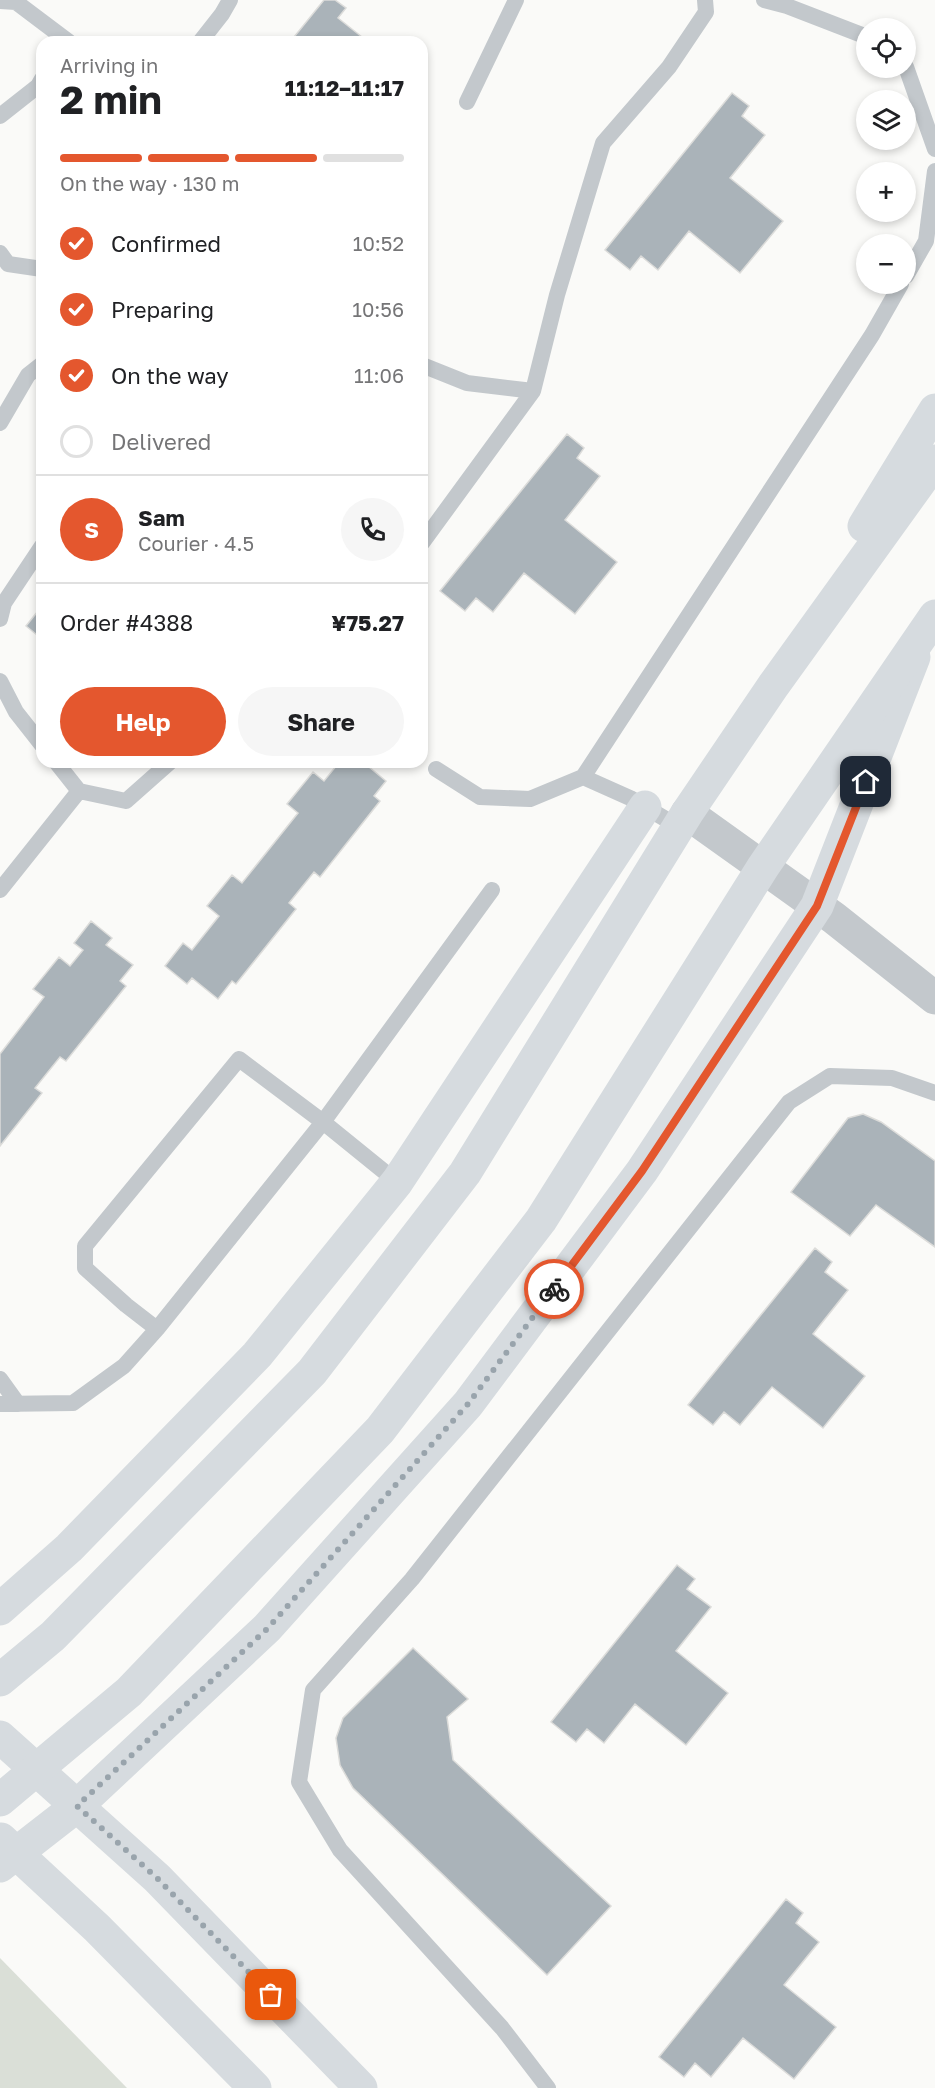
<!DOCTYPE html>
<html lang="en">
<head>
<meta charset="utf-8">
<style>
	body { margin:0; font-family:"Golos Text",sans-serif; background:#f6f6f6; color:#202124; height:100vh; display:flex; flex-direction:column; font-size:22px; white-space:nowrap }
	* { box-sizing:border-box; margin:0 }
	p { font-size:20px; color:#757577 }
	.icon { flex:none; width:33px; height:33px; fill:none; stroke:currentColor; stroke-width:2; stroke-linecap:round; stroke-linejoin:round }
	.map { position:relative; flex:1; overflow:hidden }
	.drawer { position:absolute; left:36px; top:36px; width:392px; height:732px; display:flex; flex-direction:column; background:#fff; border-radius:18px; box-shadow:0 3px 9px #0003 }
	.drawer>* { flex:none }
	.buttons { position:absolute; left:856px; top:18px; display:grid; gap:12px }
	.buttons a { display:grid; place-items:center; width:60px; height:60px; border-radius:50%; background:#fff; box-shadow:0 3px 9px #0003; font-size:30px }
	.pin { position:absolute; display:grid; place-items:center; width:51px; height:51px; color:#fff; margin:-26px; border-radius:12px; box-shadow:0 3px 9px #0006 }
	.courier { position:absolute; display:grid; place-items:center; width:60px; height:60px; margin:-30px; border:4px solid #e4572e; border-radius:50%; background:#fff; color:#222; box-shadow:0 2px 8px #0007 }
	.overview em { font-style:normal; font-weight:700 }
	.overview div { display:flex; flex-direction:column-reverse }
	.overview { display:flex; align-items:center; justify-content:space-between; height:102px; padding:0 24px }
	h1 { font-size:39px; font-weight:700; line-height:45px }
	.bar { display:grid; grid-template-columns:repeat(4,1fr); gap:9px 6px; align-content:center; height:72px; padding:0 24px }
	.bar i { height:8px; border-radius:4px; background:#e0e0e0 }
	.bar .active { background:#e4572e }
	.bar p { grid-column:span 4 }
	.line { display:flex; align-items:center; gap:15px; padding:0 24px; border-top:2px solid #e0e0e0 }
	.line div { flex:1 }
	.round { display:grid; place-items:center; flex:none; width:63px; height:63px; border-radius:32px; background:#f6f6f6 }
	ol { padding:0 24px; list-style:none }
	li { display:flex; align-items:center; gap:18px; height:66px }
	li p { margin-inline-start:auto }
	li .icon { padding:6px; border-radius:50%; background:#e4572e; color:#fff; stroke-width:4 }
	li:last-child { color:#757577 }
	li i { width:33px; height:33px; border:3px solid #e0e0e0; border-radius:50% }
	.action { display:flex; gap:12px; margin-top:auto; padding:12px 24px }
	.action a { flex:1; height:69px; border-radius:36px; background:#e4572e; color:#fff; font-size:24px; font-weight:700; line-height:69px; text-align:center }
	.action a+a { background:#f6f6f6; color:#202124 }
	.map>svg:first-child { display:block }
	.green { fill:#dadfd7 }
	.building { fill:#aab3b9; stroke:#dcdcda; stroke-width:1.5 }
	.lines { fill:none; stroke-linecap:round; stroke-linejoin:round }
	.lane { stroke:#c3c8cc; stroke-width:16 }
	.street { stroke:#c3c8cc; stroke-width:33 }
	.secondary { stroke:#d6dbdf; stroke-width:33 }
	.primary { stroke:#d6dbdf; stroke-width:33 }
	.done { stroke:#99a4ac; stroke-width:6; stroke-dasharray:0 10.8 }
	.route { stroke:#e4572e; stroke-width:8 }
</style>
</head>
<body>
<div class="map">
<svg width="935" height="2088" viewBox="0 0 935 2088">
	<rect width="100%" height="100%" fill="#fafaf8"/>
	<path class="green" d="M0,1958L127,2088H0Z"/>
	<path class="building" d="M324,0H335L346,8L338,18L362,37L358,42H290Z
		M732,93L749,106L742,116L765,135L730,178L783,221L740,273L689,231L658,270L641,256L630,270L605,250Z
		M567,434L584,448L577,458L600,476L565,520L617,562L575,614L524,573L493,612L476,598L465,611L440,591Z
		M42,606V639L26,626Z
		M333,762H363L386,781L374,796L380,801L320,877L314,872L289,903L296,909L236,984L232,981L218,999L192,978L187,984L165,966L183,943L192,950L219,916L207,906L232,875L242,883L298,813L287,804L313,772L324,781L337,765Z
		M91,921L112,938L106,945L133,965L120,981L126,986L66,1061L60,1057L35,1088L42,1093L0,1146V1054L44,997L33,989L59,957L70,966L83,950L74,943Z
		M863,1114L881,1122L935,1161V1247L876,1205L850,1236L791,1192L848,1118Z
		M815,1248L832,1262L825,1272L848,1290L813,1334L865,1376L823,1428L772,1387L740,1425L724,1412L713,1425L688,1405Z
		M677,1565L695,1579L687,1589L711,1607L676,1651L728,1693L686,1745L635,1704L604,1743L587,1729L576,1742L551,1722Z
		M413,1648L468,1699L447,1717L453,1760L611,1906L547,1975L353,1788L340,1765L336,1738L343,1718Z
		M786,1899L803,1913L796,1923L819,1942L784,1985L836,2027L794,2079L743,2038L711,2077L695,2063L684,2077L659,2057Z"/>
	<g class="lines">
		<path class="lane" d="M764,0L787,6L862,35L867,39
			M0,1L16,2L69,42
			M200,42L222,14L230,0
			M906,67L935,149
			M467,102L516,0
			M0,116L38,86L42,79
			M0,253L8,264L42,269
			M906,276L926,241L935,171
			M422,365L467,383L533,391L557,295L603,143L669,67L706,12L705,0
			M0,423L28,375L42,364
			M422,543L533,391
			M0,619L4,603L42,546
			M0,681L16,712L42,745
			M56,762L79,791L126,801L170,762
			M436,769L480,797L530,799L583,777
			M679,827L630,798L583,777L872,335L901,284
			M0,890L79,791
			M239,1059L323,1122L157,1329L126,1305L85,1268V1246Z
			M397,1182L323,1122L492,890
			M0,1379L18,1404
			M0,1404L73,1403L124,1366L157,1329
			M548,2088L502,2028L340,1850L299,1782L313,1690L412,1579L789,1102L830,1076L892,1078L935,1093"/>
		<path class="street" d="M687,813L834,918L935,998"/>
		<path class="secondary" d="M0,1609L69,1548L257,1355L397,1182L645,807
			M0,1737L157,1878L361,2088
			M1,1839L97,1928L255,2088
			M0,1866L77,1806L267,1628L468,1404L642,1171L817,906L914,657"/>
		<path class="primary" d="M864,526L935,410
			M0,1680L53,1636L312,1372L465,1173L687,813L773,686L935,461
			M0,1800L129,1692L380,1430L541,1220L763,867L935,616"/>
	</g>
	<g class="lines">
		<path class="done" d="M271,1995L157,1878L77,1806L267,1629L468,1404L554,1289"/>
		<path class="route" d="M554,1289L642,1171L817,906L866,782"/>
	</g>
</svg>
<div class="buttons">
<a><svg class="icon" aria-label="locate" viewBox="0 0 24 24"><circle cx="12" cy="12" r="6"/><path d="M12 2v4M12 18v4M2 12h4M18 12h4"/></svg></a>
<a><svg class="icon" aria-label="layers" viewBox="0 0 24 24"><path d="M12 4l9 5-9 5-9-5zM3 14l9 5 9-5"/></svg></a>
<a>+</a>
<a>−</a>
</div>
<div class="pin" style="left:271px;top:1995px;background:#ea580c"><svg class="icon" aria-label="bag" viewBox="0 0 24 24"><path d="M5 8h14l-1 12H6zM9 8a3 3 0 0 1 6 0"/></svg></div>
<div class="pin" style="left:866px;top:782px;background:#1f2937"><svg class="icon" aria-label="home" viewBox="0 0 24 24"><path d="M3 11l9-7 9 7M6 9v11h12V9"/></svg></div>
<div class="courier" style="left:554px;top:1289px"><svg class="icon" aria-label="bike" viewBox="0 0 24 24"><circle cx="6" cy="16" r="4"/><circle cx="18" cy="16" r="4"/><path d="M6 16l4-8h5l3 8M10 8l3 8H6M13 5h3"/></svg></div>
<section class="drawer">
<div class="overview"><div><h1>2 min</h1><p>Arriving in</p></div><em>11:12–11:17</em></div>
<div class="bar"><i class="active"></i><i class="active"></i><i class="active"></i><i></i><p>On the way · 130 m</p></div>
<ol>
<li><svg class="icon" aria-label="check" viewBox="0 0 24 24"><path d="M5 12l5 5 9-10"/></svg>Confirmed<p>10:52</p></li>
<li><svg class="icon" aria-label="check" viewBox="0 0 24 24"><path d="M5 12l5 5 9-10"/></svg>Preparing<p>10:56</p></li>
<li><svg class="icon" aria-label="check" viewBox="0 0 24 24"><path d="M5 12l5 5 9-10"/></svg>On the way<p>11:06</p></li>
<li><i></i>Delivered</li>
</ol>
<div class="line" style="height:108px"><b class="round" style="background:#e4572e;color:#fff">S</b><div><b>Sam</b><p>Courier · 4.5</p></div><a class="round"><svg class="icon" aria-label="phone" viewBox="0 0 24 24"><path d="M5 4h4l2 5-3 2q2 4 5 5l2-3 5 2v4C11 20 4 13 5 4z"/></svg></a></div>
<div class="line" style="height:78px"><div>Order #4388</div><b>¥75.27</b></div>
<div class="action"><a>Help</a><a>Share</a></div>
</section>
</div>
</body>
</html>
